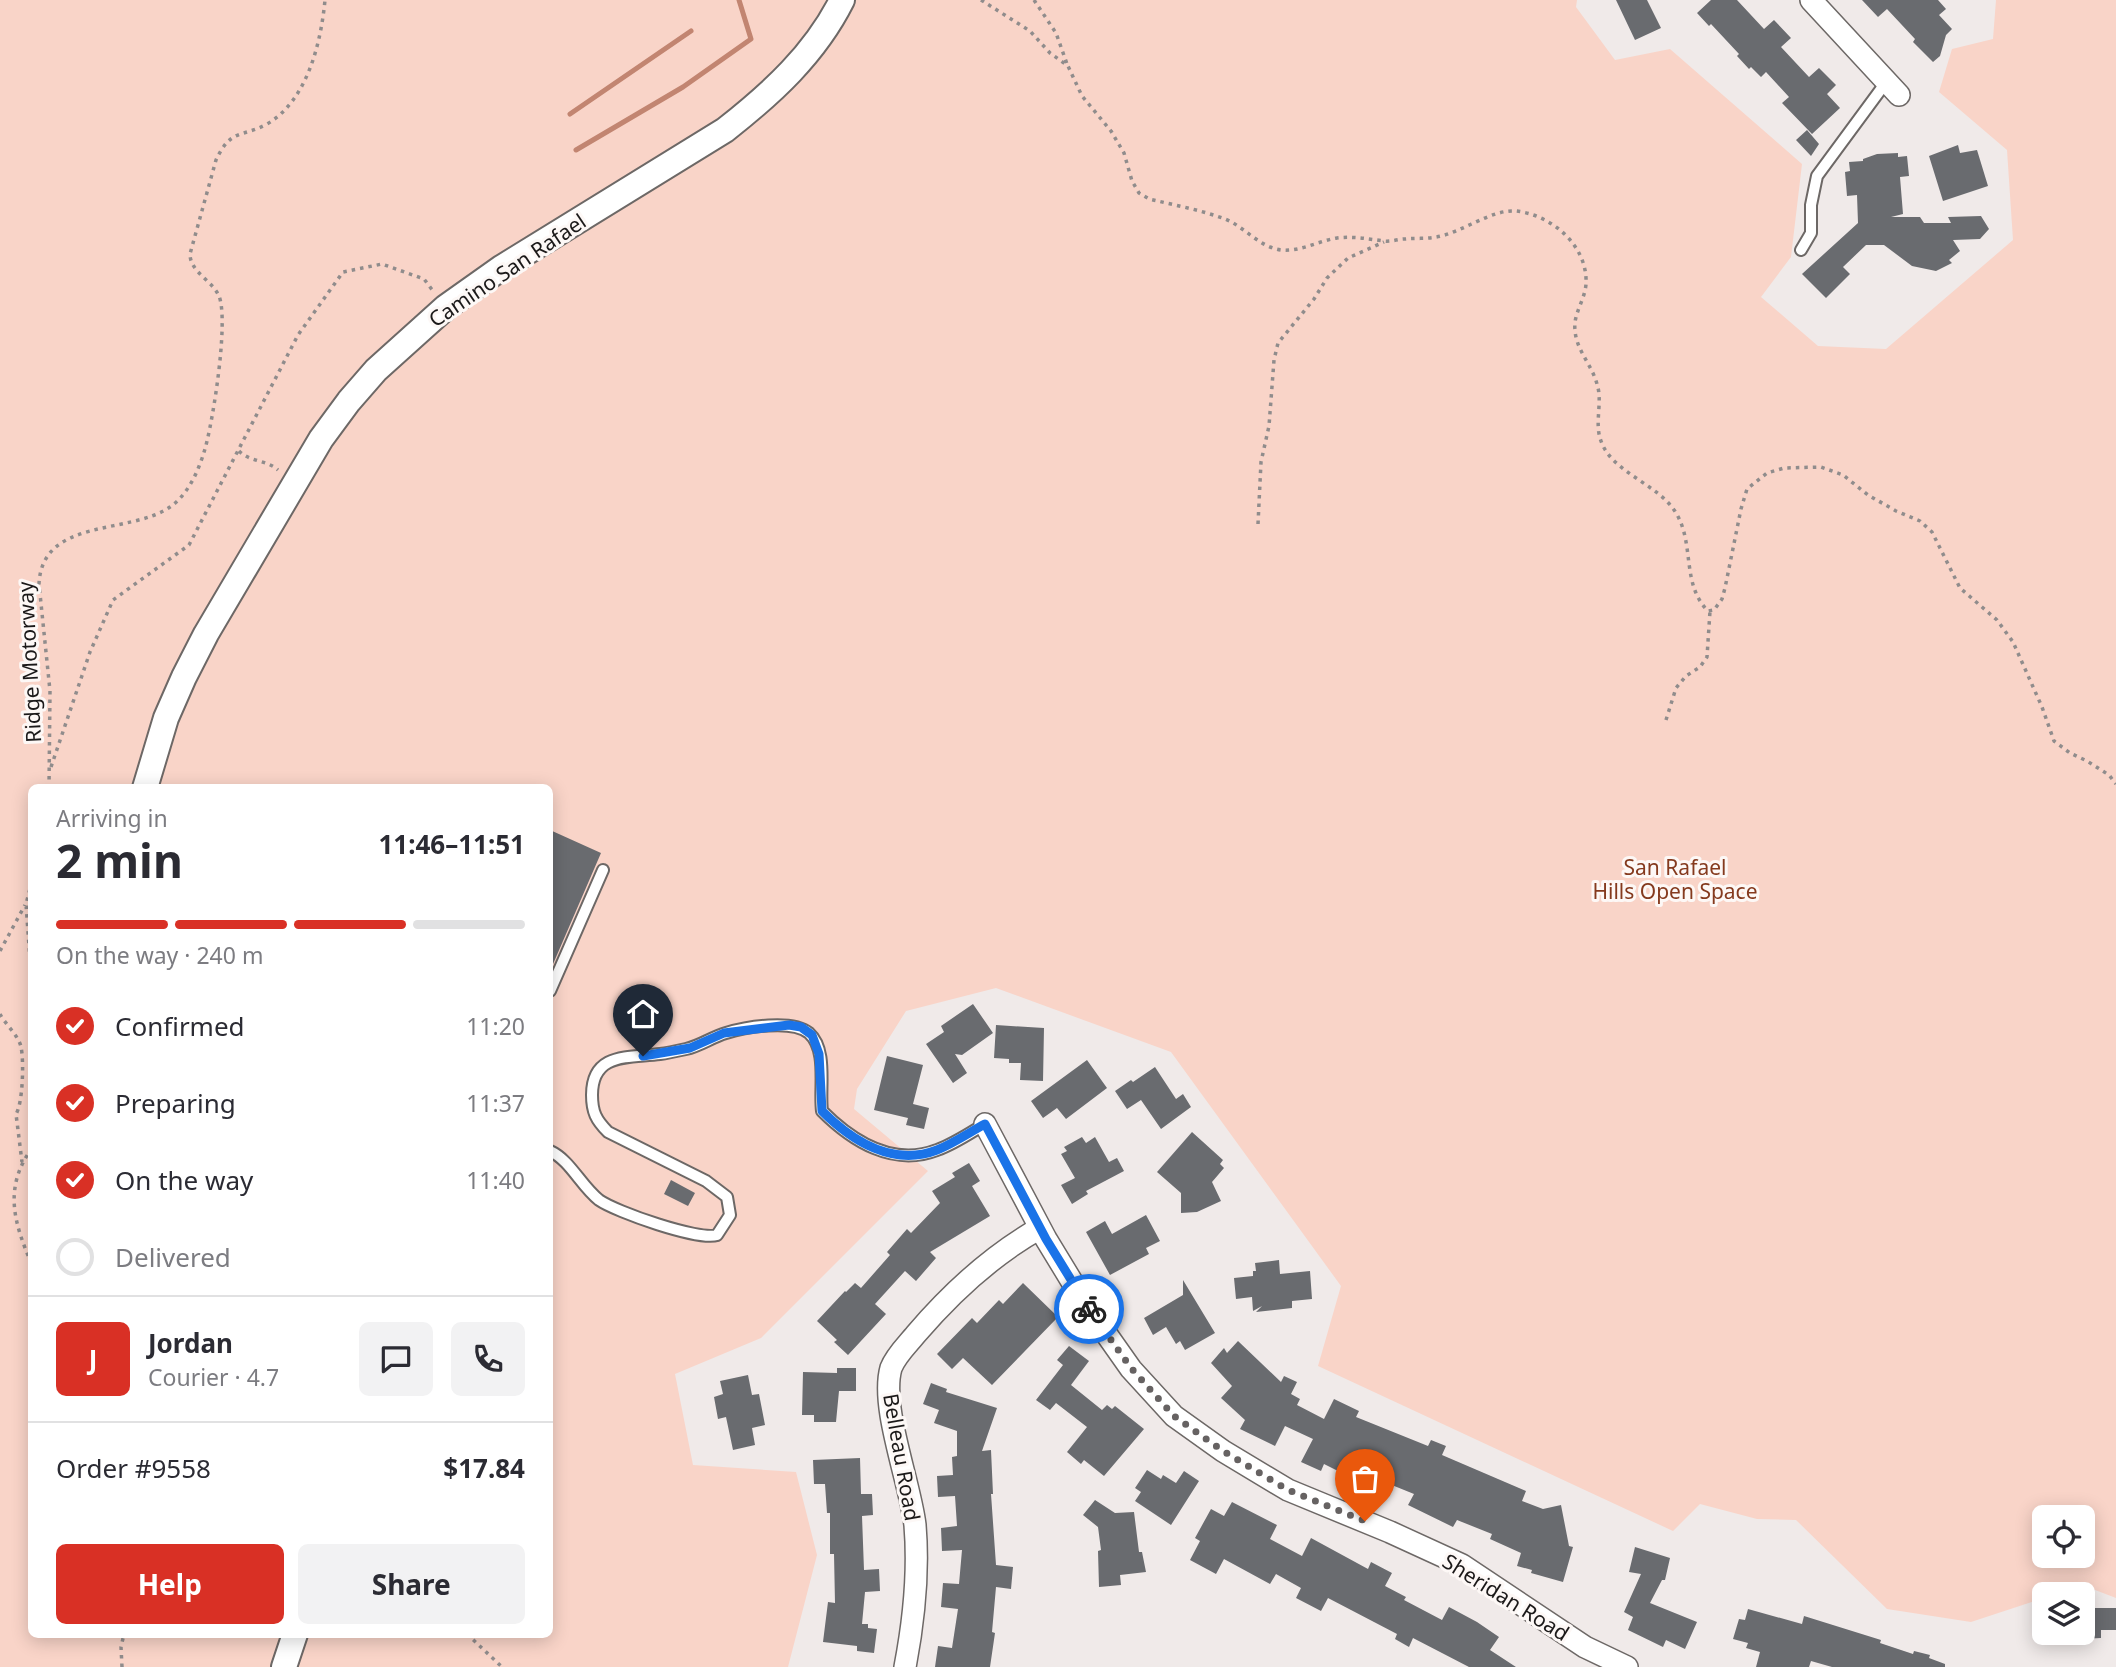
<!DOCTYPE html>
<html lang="en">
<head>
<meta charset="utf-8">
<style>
	body { margin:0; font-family:"Noto Sans",sans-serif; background:#f2f2f3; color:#2b2b33; height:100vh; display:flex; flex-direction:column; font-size:26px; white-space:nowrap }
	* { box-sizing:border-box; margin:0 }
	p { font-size:23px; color:#7c7c81 }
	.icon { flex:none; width:38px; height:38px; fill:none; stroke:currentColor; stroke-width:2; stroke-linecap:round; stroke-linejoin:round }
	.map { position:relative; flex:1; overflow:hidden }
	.side { position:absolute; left:28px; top:784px; width:525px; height:854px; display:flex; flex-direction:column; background:#fff; border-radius:10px; box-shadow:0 4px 18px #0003 }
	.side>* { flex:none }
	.tools { position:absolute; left:2032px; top:1505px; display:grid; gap:14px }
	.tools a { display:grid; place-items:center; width:63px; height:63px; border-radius:10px; background:#fff; box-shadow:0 4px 18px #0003; font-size:35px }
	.pin { position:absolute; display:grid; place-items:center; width:60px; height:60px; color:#fff; margin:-72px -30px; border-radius:50% 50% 50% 0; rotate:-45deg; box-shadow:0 0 7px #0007 }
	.pin .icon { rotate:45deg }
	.courier { position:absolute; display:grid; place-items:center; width:70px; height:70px; margin:-35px; border:5px solid #1a73e8; border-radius:50%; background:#fff; color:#222; box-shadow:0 2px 9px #0007 }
	.overview em { font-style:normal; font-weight:700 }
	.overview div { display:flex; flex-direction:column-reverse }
	.overview { display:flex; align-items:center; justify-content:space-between; height:119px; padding:0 28px }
	h1 { font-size:46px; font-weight:700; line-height:52px }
	.bar { display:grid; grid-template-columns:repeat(4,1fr); gap:10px 7px; align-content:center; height:84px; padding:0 28px }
	.bar i { height:9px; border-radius:5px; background:#e1e1e2 }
	.bar .current { background:#d93025 }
	.bar p { grid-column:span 4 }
	.line { display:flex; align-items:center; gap:18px; padding:0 28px; border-top:2px solid #e1e1e2 }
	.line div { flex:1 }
	.round { display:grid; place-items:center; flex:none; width:74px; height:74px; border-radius:10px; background:#f2f2f3 }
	ol { padding:0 28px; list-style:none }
	li { display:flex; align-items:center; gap:21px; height:77px }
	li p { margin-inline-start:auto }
	li .icon { padding:7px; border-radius:50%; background:#d93025; color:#fff; stroke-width:4 }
	li:last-child { color:#7c7c81 }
	li i { width:38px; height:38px; border:4px solid #e1e1e2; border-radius:50% }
	.button { display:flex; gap:14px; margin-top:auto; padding:14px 28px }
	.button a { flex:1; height:80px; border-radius:10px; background:#d93025; color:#fff; font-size:28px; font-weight:700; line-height:80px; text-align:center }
	.button a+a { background:#f2f2f3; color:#2b2b33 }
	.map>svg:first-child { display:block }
	.green { fill:#f9d4c8; fill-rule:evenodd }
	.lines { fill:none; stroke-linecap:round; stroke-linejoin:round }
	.stream { stroke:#c28571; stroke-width:5 }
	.building { fill:#696b6f }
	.service-casing { stroke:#6d6866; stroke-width:14 }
	.minor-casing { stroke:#6d6866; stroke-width:24 }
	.tertiary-casing { stroke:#6d6866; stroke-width:28 }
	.path { stroke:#908c8c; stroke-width:3.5; stroke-dasharray:3.5 5; stroke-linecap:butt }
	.service { stroke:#fff; stroke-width:10 }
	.minor { stroke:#fff; stroke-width:21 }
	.tertiary { stroke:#fff; stroke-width:24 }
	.done { stroke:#666262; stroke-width:7; stroke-dasharray:0 12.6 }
	.route { stroke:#1a73e8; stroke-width:9 }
	.labels { text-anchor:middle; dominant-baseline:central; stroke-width:6; stroke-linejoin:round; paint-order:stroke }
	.street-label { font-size:21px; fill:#1b1919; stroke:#fdf8f6 }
	.park-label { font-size:21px; fill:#853a1e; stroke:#fdf8f6 }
</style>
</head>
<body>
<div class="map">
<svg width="2116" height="1667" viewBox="0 0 2116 1667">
	<rect width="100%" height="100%" fill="#f0eae9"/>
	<path class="green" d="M0,0H1577L1576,7L1615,60L1670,49L1802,164L1791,257L1761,297L1818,346L1886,349L2013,240L2007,150L1939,92L1952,49L1993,39L1996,0H2116V1598L2082,1585L2055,1594H2044V1598L1971,1622L1887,1609L1796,1520L1757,1519L1700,1504L1673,1531L1318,1366L1341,1286L1171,1052L996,988L906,1011L857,1089L854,1109L928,1171L761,1338L675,1374L693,1465L796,1472L817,1555L788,1667H0ZM32,788H550V1634H32ZM2044,1517H2082V1556H2044Z"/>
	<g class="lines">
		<path class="stream" d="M570,114L691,31
			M576,150L683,87L751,39L739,0"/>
	</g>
	<path class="building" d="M1616,0H1647L1661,28L1635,40Z
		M1711,0H1737L1764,29L1774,20L1791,38L1781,47L1809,77L1819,68L1836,85L1827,94L1840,108L1812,134L1782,103L1789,97L1766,72L1761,77L1751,67L1749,69L1737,56L1739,54L1711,24L1709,26L1697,13Z
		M1862,0H1938L1946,9L1939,15L1952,29L1946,35L1940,56L1933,62L1913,42L1915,39L1887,9L1878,17Z
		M1807,130L1819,144L1811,156L1796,140Z
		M1958,145L1960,153L1977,150L1988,186L1943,201L1929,156Z
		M1898,153V157L1907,156L1909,176L1900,177L1903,214L1891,217H1920L1924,223H1951L1948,217L1981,216L1989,229L1980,239L1953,240L1960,251L1949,260L1952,263L1936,271L1912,266L1884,245H1866L1843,267L1850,274L1826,298L1802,274L1858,223L1857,195L1847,196L1845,172L1850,171L1849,162L1863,161V159L1877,154Z
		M550,830L601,853L550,971Z
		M973,1004L993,1033L962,1055L955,1054L967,1073L953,1083L926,1044L944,1032L941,1026Z
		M996,1025L1044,1028L1043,1081L1020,1080L1021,1063H1009V1059L994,1058Z
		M887,1056L923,1065L913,1104L929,1108L924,1129L906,1125L908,1118L874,1110Z
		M1087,1060L1107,1088L1066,1119L1057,1108L1043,1118L1031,1101Z
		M1155,1067L1176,1099L1183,1094L1191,1107L1161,1129L1141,1100L1127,1109L1115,1091L1131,1080L1133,1082Z
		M1192,1132L1223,1160L1220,1164L1224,1168L1212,1182L1221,1201L1197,1212L1181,1213V1193L1157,1172Z
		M1082,1137L1086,1143L1095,1137L1109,1162L1117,1158L1124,1171L1086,1191L1088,1194L1072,1204L1061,1185L1075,1178L1061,1154L1067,1151L1064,1147Z
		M969,1163L980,1181L972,1186L990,1216L930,1252L936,1258L916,1281L905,1271L875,1304L886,1314L848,1355L834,1342L837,1340L817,1321L845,1291L846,1292L855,1283L861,1288L890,1255L887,1252L907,1229L911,1233L940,1203L932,1191L955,1177L952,1173Z
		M671,1180L695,1193L688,1206L664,1194Z
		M1146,1215L1160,1241L1146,1248L1149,1254L1110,1275L1086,1232L1105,1221L1112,1234Z
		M1279,1260L1280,1274L1310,1271L1312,1299L1292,1301V1308L1256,1312L1262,1306L1253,1311L1252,1297L1236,1299L1234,1278L1253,1276V1271H1256L1255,1263Z
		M1183,1280L1215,1333L1185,1350L1180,1341L1176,1344L1166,1327L1153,1335L1144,1318L1183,1295Z
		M1023,1283L1058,1317L992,1385L963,1358L952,1369L937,1354L972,1318L977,1323L999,1300L1003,1304Z
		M1238,1341L1281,1382L1284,1376L1297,1382L1291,1394L1300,1399L1297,1405L1324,1419L1334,1399L1359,1411L1356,1417L1428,1446L1431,1440L1446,1446L1442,1455L1526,1491L1522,1501L1543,1509L1561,1505L1569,1546L1573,1547L1563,1582L1531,1573L1532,1570L1517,1566L1521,1553L1490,1539L1492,1534L1457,1520L1453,1527L1408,1505L1414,1494L1377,1479L1375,1483L1347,1472L1346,1475L1324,1464L1321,1471L1301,1462L1313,1439L1285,1426L1275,1446L1240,1429L1245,1420L1221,1398L1232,1386L1211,1363L1224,1348L1227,1353Z
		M1069,1346L1089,1361L1071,1385L1102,1410L1107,1405L1112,1409L1115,1406L1144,1429L1104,1476L1084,1460L1081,1464L1067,1452L1087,1427L1056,1403L1050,1410L1036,1400L1063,1365L1057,1360Z
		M837,1368H856V1391H839L836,1422H814V1415H802L803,1372L837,1373Z
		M748,1375L752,1395L759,1394L765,1425L752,1428L755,1445L733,1450L726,1417L718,1419L714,1397L723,1394L720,1381Z
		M931,1383L947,1389L946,1392L997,1408L982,1451L991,1450L993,1494H991L996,1565L1013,1567L1011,1589L996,1587L992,1632L995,1633L990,1667H935L938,1646L952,1648L958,1609L941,1607L943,1583L959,1584L962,1550L942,1551L941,1528L957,1526L955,1496L938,1497L937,1476L953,1475L952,1457L957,1456V1431L934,1423L939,1410L923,1404Z
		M860,1458L861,1494H872L873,1515L862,1516L864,1570L879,1569L880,1591L865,1592L862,1624H868V1628L877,1629L874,1653L857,1651V1646L823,1642L828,1602L835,1603L834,1554H830V1513H827L825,1484H814L813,1460Z
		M1147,1470L1161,1479L1163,1475L1176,1483L1184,1471L1199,1481L1171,1525L1135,1501L1141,1492L1135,1488Z
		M1095,1500L1115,1513L1134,1512L1139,1552H1142L1146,1572L1120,1575L1121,1585L1099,1587L1098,1551L1101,1550L1098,1527L1083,1515Z
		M1232,1502L1277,1525L1270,1539L1302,1556L1311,1538L1368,1569L1371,1562L1392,1573L1385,1586L1406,1597L1404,1600L1442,1620L1449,1607L1477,1622L1499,1637L1490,1650L1516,1667H1469L1413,1638L1409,1647L1395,1639L1397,1634L1328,1598L1321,1611L1296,1598L1301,1588L1276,1574L1270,1584L1224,1559L1216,1574L1190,1560L1200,1541L1195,1538L1211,1509L1224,1516Z
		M1635,1547L1670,1558L1665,1580H1662L1650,1603L1697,1622L1685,1649L1666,1640L1663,1647L1628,1630L1633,1617L1624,1612L1641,1574L1629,1572Z
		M2082,1608H2116V1630H2101V1638L2082,1639Z
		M1748,1609L1802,1624L1804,1616L1881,1640L1880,1643L1913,1654L1914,1651L1930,1655L1929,1658L1945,1664V1667H1832L1811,1661L1809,1667H1756L1760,1652L1746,1648L1748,1643L1733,1639L1739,1619L1745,1620Z"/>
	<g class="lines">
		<g class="service-casing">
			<path id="service" d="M1801,250L1811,233V205L1817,176L1887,81
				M550,991L603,870
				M550,1151C570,1160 581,1186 599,1200C616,1212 699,1241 717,1235L730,1215L727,1197L706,1181L608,1132C596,1120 592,1112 592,1095C592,1052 629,1058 660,1054C668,1053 677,1051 686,1049C700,1046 712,1037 726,1033C746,1027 792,1019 809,1033C828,1050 819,1088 822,1111C852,1141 893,1167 937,1150C954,1144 970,1133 985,1124"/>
		</g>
		<g class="minor-casing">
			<path id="minor" d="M1811,0L1899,95
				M985,1124L1046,1239L1088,1308L1131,1369L1174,1416L1223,1451L1288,1490L1390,1532L1462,1565L1585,1647L1627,1667
				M905,1667C914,1620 919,1573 915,1525C910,1482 880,1407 891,1368C896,1355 908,1344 916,1334C952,1292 992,1255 1040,1228"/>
		</g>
		<g class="tertiary-casing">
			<path id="tertiary" d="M145,788L166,718L184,677L206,634L321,439L349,401L376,370L446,307L501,268L725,130C772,93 815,54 842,0
				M284,1667L295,1634"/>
		</g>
		<path class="path" d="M981,0L1030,31L1050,53L1068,66L1082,96L1111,131L1124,153L1132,181L1139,193L1149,199C1174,205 1201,210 1225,219C1245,227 1259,247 1281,250C1300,252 1318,241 1337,238C1354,236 1368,239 1384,241C1391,242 1398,239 1405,239C1415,238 1426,239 1436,237C1462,233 1491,209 1516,211C1552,215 1588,246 1586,284C1585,300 1573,314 1575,330C1576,350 1592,365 1597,384C1603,402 1594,423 1601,441C1612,473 1659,484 1676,513C1695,544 1681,584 1708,611L1714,610L1722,599L1725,588L1741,509L1747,489L1767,473L1784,468L1821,467L1843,475L1868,495L1896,511L1920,521L1932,532L1960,588L1997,620L2013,642L2042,707L2054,741L2070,753L2087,761L2109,775L2116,784
			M1034,0L1056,33L1067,64
			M239,451C250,462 267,460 278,470
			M1258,524L1261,462L1269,426L1274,360L1278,343L1314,299L1327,278L1348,258L1384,242
			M1666,720L1676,688L1686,676L1700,667L1707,657L1710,611
			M51,767L90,652L113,600L189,545L298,335L343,272L382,264L424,279L433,291
			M49,788L50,691L39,584C42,517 130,535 170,507C189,494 199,469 205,449C213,421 229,321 219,296C212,280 190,272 190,254L216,160C231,128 241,138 267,124C307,101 321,43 325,0
			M32,881L26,904L32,988
			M0,951L25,905
			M0,1014C5,1024 19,1036 21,1047C24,1060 23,1103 16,1114L22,1162
			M32,1148C3,1188 14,1223 32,1265
			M467,1634L502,1667
			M122,1667L121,1647L124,1634"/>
		<use href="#service" class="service"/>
		<use href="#minor" class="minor"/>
		<use href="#tertiary" class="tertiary"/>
	</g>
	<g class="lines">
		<path class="done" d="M1089,1309L1131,1368L1174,1416L1223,1451L1288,1490L1365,1521"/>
		<path class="route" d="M643,1056L690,1048L724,1033L789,1025L801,1027L812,1035L819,1054L822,1111C852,1141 893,1167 937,1150C954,1143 970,1132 985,1124L1046,1239L1089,1309"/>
	</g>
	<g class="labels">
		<g class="street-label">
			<text transform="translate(507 270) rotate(-34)">Camino San Rafael</text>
			<text transform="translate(29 662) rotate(-93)">Ridge Motorway</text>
			<text transform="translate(902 1457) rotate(80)">Belleau Road</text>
			<text transform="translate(1506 1597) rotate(32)">Sheridan Road</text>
		</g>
		<g class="park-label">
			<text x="1675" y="867">San Rafael<tspan x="1675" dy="24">Hills Open Space</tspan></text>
		</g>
	</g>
</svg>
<div class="tools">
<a><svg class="icon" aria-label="locate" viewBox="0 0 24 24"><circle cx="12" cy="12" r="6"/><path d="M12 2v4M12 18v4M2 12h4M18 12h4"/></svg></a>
<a><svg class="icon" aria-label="layers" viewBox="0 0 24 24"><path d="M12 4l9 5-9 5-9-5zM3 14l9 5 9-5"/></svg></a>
</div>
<div class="pin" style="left:1365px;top:1521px;background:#ea580c"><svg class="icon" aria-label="bag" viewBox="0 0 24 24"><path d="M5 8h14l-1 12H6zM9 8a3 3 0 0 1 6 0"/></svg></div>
<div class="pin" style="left:643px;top:1056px;background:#1f2937"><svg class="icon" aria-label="home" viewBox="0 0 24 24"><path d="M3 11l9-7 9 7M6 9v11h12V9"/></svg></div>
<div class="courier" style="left:1089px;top:1309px"><svg class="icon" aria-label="bike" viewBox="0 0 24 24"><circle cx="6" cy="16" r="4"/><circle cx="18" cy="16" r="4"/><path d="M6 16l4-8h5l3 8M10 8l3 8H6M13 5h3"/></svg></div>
<section class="side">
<div class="overview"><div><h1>2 min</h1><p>Arriving in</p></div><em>11:46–11:51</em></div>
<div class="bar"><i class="current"></i><i class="current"></i><i class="current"></i><i></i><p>On the way · 240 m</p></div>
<ol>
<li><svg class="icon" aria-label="check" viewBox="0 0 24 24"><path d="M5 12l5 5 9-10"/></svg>Confirmed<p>11:20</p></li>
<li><svg class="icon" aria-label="check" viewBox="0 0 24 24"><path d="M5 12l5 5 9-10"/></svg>Preparing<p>11:37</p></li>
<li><svg class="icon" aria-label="check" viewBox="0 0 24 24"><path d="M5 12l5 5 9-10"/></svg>On the way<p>11:40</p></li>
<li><i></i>Delivered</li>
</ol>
<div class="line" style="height:126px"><b class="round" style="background:#d93025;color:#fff">J</b><div><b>Jordan</b><p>Courier · 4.7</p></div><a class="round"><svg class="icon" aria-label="chat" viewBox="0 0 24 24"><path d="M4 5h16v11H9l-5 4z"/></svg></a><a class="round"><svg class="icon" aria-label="phone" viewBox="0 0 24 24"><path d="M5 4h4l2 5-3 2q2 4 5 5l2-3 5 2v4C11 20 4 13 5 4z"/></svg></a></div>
<div class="line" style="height:91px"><div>Order #9558</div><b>$17.84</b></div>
<div class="button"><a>Help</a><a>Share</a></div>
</section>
</div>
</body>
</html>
